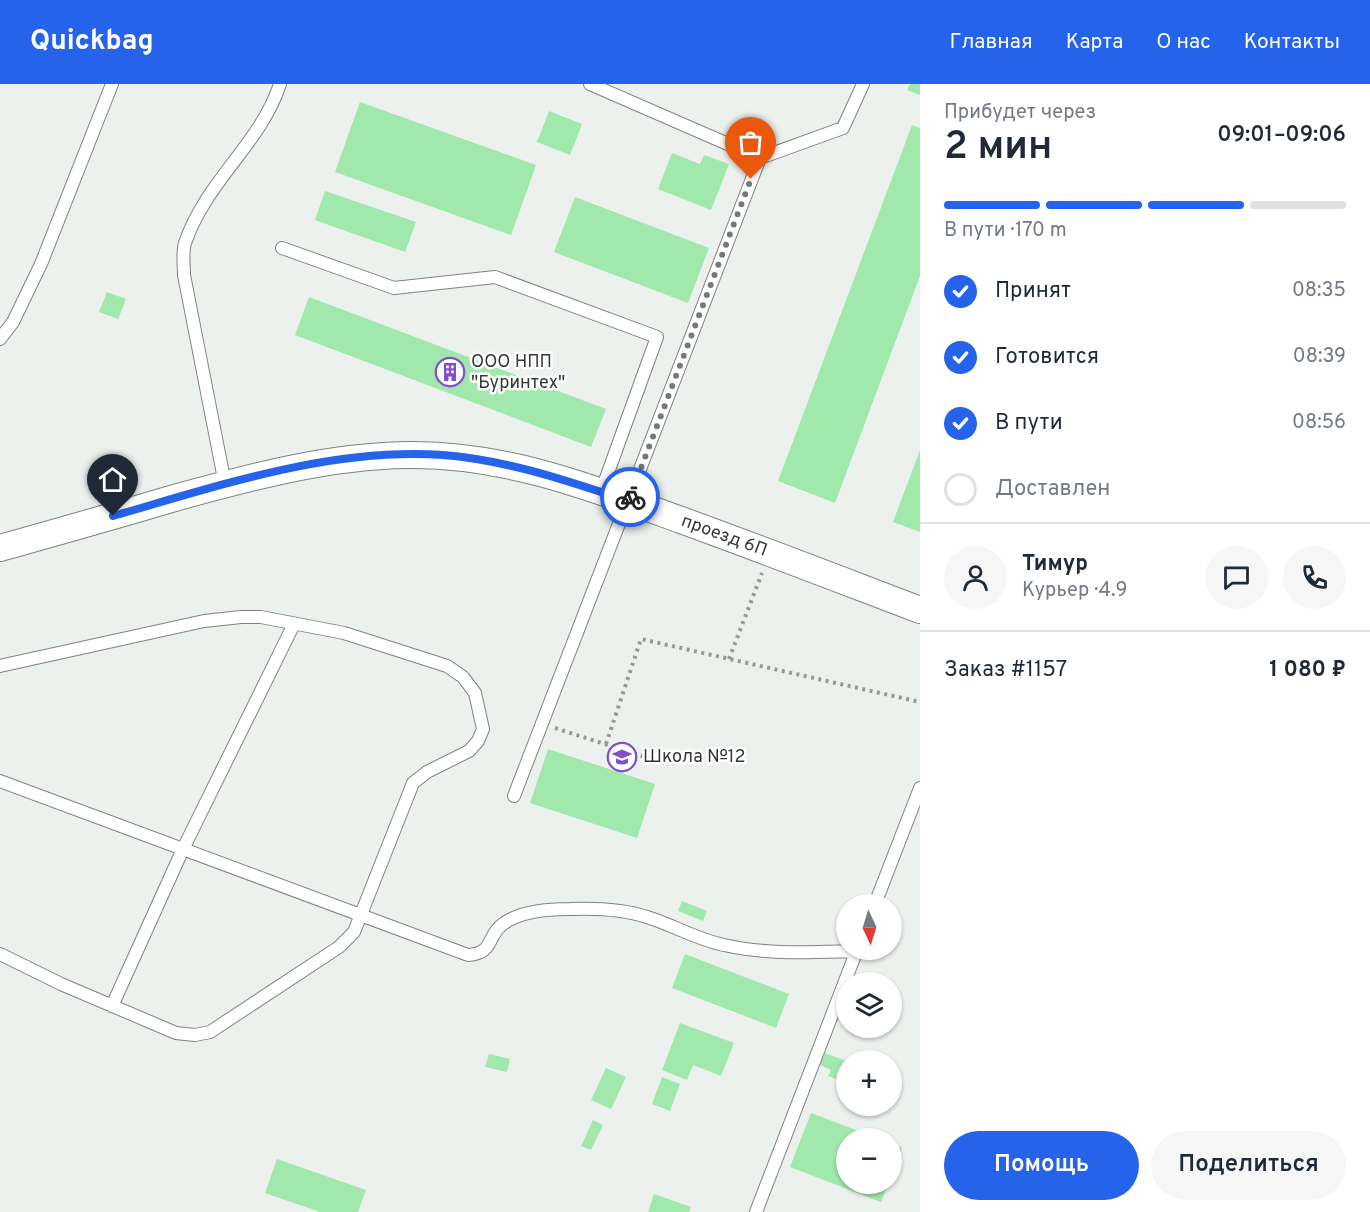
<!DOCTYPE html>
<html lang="ru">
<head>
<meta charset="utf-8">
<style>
	body { margin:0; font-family:Overpass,sans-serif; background:#f6f6f7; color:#1f2937; height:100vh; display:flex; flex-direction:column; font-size:22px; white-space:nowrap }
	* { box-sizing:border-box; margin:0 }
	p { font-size:20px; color:#747a83 }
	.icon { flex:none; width:33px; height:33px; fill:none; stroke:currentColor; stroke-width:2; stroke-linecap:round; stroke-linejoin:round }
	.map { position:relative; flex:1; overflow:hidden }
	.sheet { display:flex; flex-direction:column; background:#fff; width:450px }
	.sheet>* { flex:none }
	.needle { width:39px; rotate:176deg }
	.controls { position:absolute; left:836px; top:810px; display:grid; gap:12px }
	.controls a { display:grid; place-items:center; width:66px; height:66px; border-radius:50%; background:#fff; box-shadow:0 2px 4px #0004; font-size:30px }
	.pin { position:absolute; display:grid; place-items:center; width:51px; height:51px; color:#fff; margin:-62px -26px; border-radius:50% 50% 50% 0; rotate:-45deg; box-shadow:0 0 6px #0007 }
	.pin .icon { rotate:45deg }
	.courier { position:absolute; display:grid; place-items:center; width:60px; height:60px; margin:-30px; border:4px solid #2563eb; border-radius:50%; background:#fff; color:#222; box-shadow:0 2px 8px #0007 }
	.head em { font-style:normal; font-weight:600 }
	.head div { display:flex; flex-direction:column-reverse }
	.head { display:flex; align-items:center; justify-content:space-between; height:102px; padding:0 24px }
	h1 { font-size:39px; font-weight:600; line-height:45px }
	.bar { display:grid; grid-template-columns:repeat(4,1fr); gap:9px 6px; align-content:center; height:72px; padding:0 24px }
	.bar i { height:8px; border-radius:4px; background:#e0e1e3 }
	.bar .on { background:#2563eb }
	.bar p { grid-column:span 4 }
	.line { display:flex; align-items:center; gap:15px; padding:0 24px; border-top:2px solid #e0e1e3 }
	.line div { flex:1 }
	.round { display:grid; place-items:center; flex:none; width:63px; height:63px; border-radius:32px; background:#f6f6f7 }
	ol { padding:0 24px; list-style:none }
	li { display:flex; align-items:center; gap:18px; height:66px }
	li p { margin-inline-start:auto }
	li .icon { padding:6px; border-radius:50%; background:#2563eb; color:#fff; stroke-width:4 }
	li:last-child { color:#747a83 }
	li i { width:33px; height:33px; border:3px solid #e0e1e3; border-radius:50% }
	.cta { display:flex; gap:12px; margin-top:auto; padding:12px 24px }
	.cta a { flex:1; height:69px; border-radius:36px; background:#2563eb; color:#fff; font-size:24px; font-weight:600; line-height:69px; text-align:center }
	.cta a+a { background:#f6f6f7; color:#1f2937 }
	header { display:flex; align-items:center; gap:36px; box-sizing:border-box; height:84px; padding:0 30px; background:#2563eb; color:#fff }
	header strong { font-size:28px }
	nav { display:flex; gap:33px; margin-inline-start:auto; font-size:21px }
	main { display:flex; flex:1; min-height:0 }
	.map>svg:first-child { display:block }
	.building { fill:#a0e8ac }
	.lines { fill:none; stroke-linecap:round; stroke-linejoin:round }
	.service-casing { stroke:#7f837f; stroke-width:14 }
	.minor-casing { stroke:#7f837f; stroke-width:28 }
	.path { stroke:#969a97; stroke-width:4; stroke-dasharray:3 4.5; stroke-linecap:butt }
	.service { stroke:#fff; stroke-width:12 }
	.minor { stroke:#fff; stroke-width:26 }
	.done { stroke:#767976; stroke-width:6; stroke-dasharray:0 10.8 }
	.route { stroke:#2563eb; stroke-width:8 }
	.labels { text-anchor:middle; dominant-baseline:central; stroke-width:5; stroke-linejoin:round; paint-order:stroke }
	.poi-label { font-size:18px; fill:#363836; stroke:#fff; text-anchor:start }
	.street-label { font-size:18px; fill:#363836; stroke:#fff }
</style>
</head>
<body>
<header>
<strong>Quickbag</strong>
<nav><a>Главная</a><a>Карта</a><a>О нас</a><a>Контакты</a></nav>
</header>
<main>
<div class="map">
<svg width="920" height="1128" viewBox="0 0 920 1128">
	<rect width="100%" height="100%" fill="#ecf1ed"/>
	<path class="building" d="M910,0H920V11L907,6Z
		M360,18L536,81L511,151L335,88Z
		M549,27L582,40L570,71L537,58Z
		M912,41L920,44V192L835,419L778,397Z
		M672,69L700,80L704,71L729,80L711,126L658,105Z
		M325,107L416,138L405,168L315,136Z
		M575,113L709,164L688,219L554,168Z
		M107,208L126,215L118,235L99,228Z
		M309,213L606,325L591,363L295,251Z
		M920,366V448L893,438Z
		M548,665L655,700L637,754L530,719Z
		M682,817L707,827L703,837L678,827Z
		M685,870L789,910L776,944L672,904Z
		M680,939L734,959L721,992L693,981L687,996L662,986Z
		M825,969L846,977V991L841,989L839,996L828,992L831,986L820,981Z
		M489,970L510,975L507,988L485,983Z
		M606,984L626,993L611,1025L591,1016Z
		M662,993L680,1000L670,1027L652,1020Z
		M811,1029L877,1054H846V1100H888L881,1118L790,1083Z
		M593,1036L603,1041L591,1066L581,1062Z
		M891,1060L902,1064L891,1091Z
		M277,1075L366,1106L358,1128H320L265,1109Z
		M654,1110L691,1123L689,1128H648Z"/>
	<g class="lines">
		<g class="service-casing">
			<path id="service" d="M590,0L760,74L843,44L863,0
				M282,164L394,204L495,193L657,253L601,408
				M0,255L13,238L41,180L112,0
				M225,400L184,191C184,181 182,168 185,159C206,97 261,59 280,0
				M0,582L204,537L241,533H261L344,549L447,582L463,593L475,609L483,645L478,657L469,667L427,688L413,699L354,848L339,863L210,948L195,951L176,949L61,900L0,870
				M0,697L468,871C495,869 486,852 503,840C520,827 550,825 570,825C595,824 623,825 647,833C673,841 698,856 724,861C768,871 812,868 857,867
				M514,712L760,74
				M875,820L920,704
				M112,922L183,765L294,540
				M756,1128L857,866"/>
		</g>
		<g class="minor-casing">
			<g id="minor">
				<path id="s1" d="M0,464C57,448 114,432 171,415C247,394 327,372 407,371C502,369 593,404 681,436C761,465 841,496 920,526"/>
			</g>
		</g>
		<path class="path" d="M729,575L762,489
			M555,644L664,679
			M606,660L641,555L920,618"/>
		<use href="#service" class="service"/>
		<use href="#minor" class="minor"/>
	</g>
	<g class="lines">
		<path class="done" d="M630,413L751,95"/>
		<path class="route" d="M113,432C218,402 331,363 443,371C507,376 568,397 628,417L630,413"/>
	</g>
	<defs>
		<g id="building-ring" transform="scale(1.5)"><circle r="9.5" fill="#fff" stroke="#8150c8" stroke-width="1.5"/><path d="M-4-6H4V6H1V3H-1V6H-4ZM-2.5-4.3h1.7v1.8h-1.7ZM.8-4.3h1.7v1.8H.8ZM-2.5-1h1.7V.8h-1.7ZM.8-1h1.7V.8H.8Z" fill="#8150c8"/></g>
		<g id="school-ring" transform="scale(1.5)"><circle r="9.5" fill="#fff" stroke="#8150c8" stroke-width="1.5"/><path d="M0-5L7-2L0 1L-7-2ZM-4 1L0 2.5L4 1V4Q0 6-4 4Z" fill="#8150c8"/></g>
	</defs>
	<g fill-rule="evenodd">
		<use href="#building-ring" x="450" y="288"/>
		<use href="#school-ring" x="622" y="673"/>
	</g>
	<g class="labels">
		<g class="poi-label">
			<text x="471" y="278">ООО НПП<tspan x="471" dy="21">"Буринтех"</tspan></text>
			<text x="643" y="673">Школа №12</text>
		</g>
		<g class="street-label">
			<text stroke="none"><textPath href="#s1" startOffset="748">проезд 6П</textPath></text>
		</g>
	</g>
</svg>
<div class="controls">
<a><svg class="needle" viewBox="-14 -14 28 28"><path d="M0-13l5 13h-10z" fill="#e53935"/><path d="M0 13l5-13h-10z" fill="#747a83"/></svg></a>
<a><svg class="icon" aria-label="layers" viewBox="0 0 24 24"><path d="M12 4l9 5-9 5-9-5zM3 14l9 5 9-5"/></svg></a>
<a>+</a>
<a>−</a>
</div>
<div class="pin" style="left:751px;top:95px;background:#ea580c"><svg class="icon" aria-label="bag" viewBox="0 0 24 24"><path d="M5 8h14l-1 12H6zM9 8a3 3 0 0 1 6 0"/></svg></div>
<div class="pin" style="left:113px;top:432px;background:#1f2937"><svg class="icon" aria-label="home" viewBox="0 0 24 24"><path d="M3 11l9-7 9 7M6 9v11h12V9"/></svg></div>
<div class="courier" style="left:630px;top:413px"><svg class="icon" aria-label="bike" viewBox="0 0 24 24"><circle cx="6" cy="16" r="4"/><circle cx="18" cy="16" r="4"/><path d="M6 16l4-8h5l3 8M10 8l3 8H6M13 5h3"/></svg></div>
</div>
<section class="sheet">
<div class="head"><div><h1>2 мин</h1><p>Прибудет через</p></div><em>09:01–09:06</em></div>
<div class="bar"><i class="on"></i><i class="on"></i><i class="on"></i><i></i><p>В пути · 170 m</p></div>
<ol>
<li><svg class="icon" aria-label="check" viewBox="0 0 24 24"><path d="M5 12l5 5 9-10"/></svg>Принят<p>08:35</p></li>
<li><svg class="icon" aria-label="check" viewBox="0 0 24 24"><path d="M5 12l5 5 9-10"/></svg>Готовится<p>08:39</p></li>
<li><svg class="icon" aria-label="check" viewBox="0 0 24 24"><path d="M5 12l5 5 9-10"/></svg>В пути<p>08:56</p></li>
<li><i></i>Доставлен</li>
</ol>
<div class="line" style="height:108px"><a class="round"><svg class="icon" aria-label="person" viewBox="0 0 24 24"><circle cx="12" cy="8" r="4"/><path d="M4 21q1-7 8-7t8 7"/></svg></a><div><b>Тимур</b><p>Курьер · 4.9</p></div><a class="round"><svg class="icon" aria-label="chat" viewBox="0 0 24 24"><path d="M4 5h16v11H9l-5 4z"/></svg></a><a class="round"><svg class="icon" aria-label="phone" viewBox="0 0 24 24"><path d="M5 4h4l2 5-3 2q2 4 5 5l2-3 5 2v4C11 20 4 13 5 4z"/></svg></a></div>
<div class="line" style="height:78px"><div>Заказ #1157</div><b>1 080 ₽</b></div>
<div class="cta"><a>Помощь</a><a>Поделиться</a></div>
</section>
</main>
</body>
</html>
